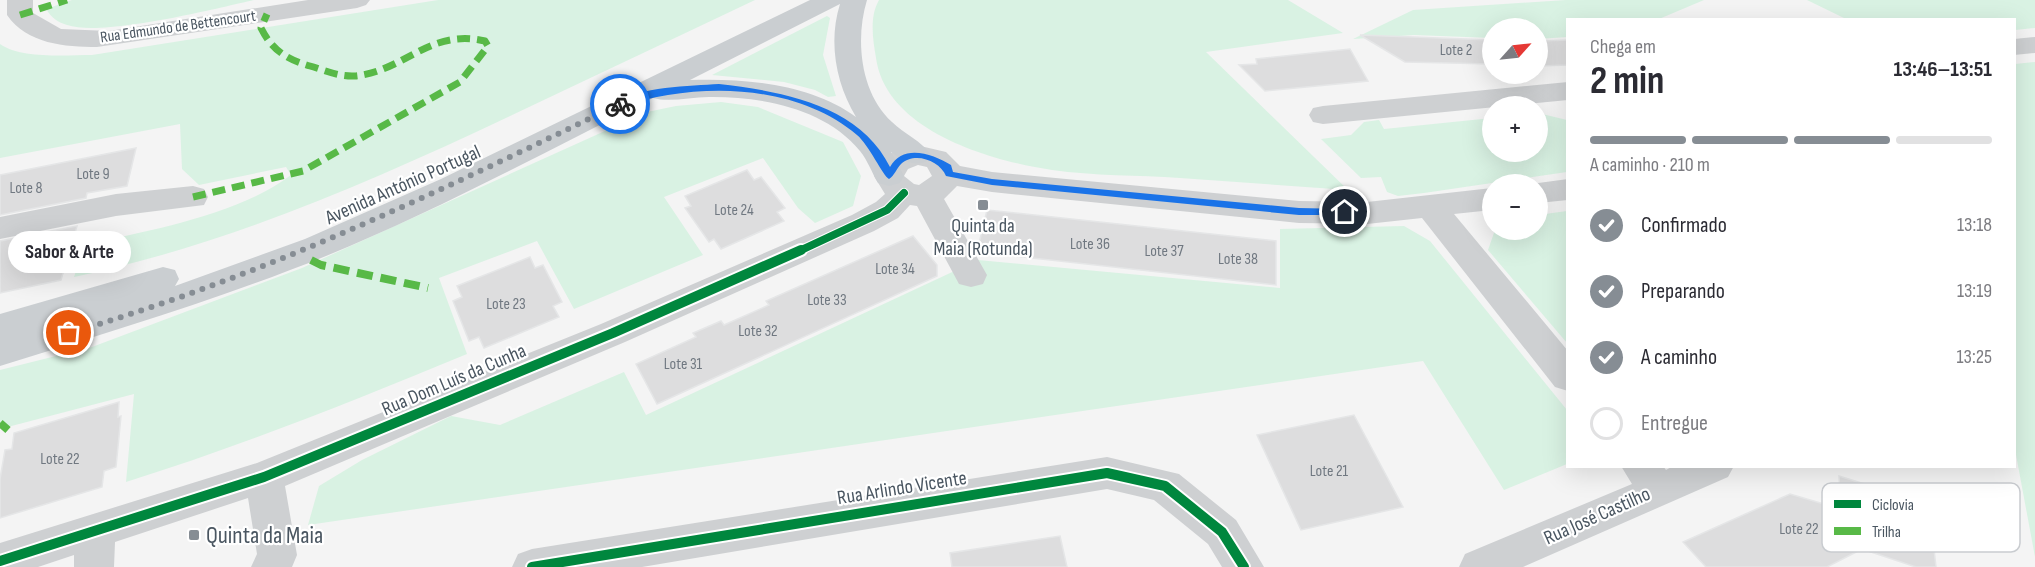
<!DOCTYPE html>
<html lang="pt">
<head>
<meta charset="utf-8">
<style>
	body { margin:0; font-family:"Sofia Sans Condensed",sans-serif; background:#f2f2f3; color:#2b2b33; height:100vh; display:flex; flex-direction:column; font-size:22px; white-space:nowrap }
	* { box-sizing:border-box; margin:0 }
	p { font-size:20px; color:#7c7c81 }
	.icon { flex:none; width:33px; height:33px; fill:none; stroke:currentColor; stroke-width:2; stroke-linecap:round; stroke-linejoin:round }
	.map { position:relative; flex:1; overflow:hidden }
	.side { position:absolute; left:1566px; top:18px; width:450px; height:450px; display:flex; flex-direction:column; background:#fff; border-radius:0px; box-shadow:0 6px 24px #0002 }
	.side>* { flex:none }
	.needle { width:39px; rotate:63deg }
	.controls { position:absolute; left:1482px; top:18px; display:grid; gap:12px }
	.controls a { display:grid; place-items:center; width:66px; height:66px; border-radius:50%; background:#fff; box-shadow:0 6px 24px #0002; font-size:30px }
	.pin { position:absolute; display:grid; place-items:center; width:51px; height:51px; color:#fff; margin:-26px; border:3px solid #fff; border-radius:50%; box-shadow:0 2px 6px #0007 }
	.courier { position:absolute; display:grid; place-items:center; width:60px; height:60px; margin:-30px; border:4px solid #1a73e8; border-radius:50%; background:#fff; color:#222; box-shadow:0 2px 8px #0007 }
	.bubble { position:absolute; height:42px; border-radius:21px; background:#fff; box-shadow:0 6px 24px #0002; font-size:20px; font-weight:700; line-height:42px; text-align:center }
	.head em { font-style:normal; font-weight:700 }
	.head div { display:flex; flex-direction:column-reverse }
	.head { display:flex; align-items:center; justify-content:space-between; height:102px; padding:0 24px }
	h1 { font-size:39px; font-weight:700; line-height:45px }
	.bar { display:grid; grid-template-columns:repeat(4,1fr); gap:9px 6px; align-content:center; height:72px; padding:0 24px }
	.bar i { height:8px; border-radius:4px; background:#e1e1e2 }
	.bar .current { background:#868d94 }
	.bar p { grid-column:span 4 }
	ol { padding:0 24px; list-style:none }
	li { display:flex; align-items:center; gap:18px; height:66px }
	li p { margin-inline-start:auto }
	li .icon { padding:6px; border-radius:50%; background:#868d94; color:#fff; stroke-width:4 }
	li:last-child { color:#7c7c81 }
	li i { width:33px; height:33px; border:3px solid #e1e1e2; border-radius:50% }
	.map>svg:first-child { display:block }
	.green { fill:#d9f2e3 }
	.building { fill:#ddddde; stroke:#e5e6e7; stroke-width:1.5 }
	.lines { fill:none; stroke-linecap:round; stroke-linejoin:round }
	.minor { fill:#ced0d2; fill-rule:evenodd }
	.major { fill:#caced1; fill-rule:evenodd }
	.quiet-far1 { stroke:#58b947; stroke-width:7; stroke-dasharray:13 7; stroke-linecap:butt }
	.quiet { stroke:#58b947; stroke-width:8; stroke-dasharray:16 8; stroke-linecap:butt }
	.cycleway-far1-casing { stroke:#fff; stroke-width:10 }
	.cycleway-casing { stroke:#fff; stroke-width:14 }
	.cycleway-far1 { stroke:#00873e; stroke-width:8 }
	.cycleway { stroke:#00873e; stroke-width:10 }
	.route { fill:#1a73e8 }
	.done { stroke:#868d94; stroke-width:6; stroke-dasharray:0 10.8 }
	.poi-dot { fill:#868d94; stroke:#fff; stroke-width:2 }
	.labels { text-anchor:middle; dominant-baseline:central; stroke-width:4.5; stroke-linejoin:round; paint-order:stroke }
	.far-street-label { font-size:16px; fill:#4a5661; stroke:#fff }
	.number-label { font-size:16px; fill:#707881 }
	.street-label { font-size:20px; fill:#4a5661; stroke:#fff }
	.poi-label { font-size:20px; fill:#4a5661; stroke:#fff }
	.near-poi-label { font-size:24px; fill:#4a5661; stroke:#fff; text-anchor:start }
	.key { fill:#fff; stroke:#c9ccd0; stroke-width:1.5 }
	.key-label { font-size:16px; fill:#4a5661 }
</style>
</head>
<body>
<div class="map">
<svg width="2035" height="567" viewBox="0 0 2035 567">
	<rect width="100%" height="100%" fill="#f4f4f4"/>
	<path class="green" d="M72,0H254C214,9 103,37 67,25C57,22 52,18 46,9Z
		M438,0H755C673,39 590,78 508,117C368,183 226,245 74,277L85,245C150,230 238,215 291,175L286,167L199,185L182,169L180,124L0,158V44C21,59 66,55 92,55Z
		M879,0H1288L1343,33L1206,52L1348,190C1292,186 1236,182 1180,178C1138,175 1094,176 1052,170C991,161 886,131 876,58C873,40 869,17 879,0Z
		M1566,0H1704L1659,19L1568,20L1567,37L1538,39V28H1492V38L1414,35L1353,39L1413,10Z
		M1807,0H2035V28L2015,30L2014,20L1846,19Z
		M827,16L830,18L823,55L836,96L828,97L815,90L784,82L712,75Z
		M2035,62V557L2014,444L2015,64Z
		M721,102L758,107L843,142L861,176L853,206L815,223L798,208L763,158L664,197L703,255L574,309L537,241L439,278L467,354C353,401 244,445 126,482L134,394L0,429V370L92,347L302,268L647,112L676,106Z
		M1538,113L1567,120V172L1424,193L1398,196L1387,192L1381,177L1361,178L1321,139L1351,135L1364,122L1379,120L1384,129L1492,118V152H1538Z
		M1567,211H1568L1567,343L1488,250L1495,230H1538V215Z
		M1404,226L1430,241L1567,410V464L1504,490L1423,361L308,525L319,486L362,460L451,416L500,425L624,372L646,415L978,260L1280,288V229Z"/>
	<path class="building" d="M1360,35L1492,40V64L1405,62Z
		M1568,40V65L1538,66V41Z
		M1350,49L1368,81L1265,91L1239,65L1257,64L1256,59Z
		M136,148L127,186L87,193L86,198L0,215V175Z
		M747,170L754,180L761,177L785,208L777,212L784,221L721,249L714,239L709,242L685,208L691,206L685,196Z
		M987,210L1276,241V285L977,252Z
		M77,226L61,280L0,293V241Z
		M913,236L937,265V276L657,404L636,364L696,337L693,333L721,321L724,325L769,305L766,301Z
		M530,257L535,268L543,265L562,302L553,306L559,317L484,348L479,337L469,341L453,301L462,297L457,286Z
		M119,402L118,417L121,416L116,467L104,471L102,487L0,518V479L5,450L12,449L14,433Z
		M1354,415L1403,507L1301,530L1257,435Z
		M1839,476L1929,504L1936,567H1916L1862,549L1827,567H1706L1683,542L1790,494L1841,509Z
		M1060,536L1067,567H952L950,553Z"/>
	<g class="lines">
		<path class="minor" d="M7,0H33V13L61,29L109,31L308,0H370L366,5L357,8L97,47C65,47 27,44 7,15Z
			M2035,37V53L2014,55V39Z
			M1568,82V100L1323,124L1313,122L1309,115L1313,108L1323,106Z
			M916,145L946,152L960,166L992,172L1299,201L1367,202L1492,188V210L1454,214L1568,351V391L1555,387L1422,218L1367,224L1299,223L992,192L957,186L944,199L987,275L983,284L971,287L959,284L917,206L910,205L898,218L874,231L625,342L285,486L297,555L292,567H251L257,554L248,498L115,542L114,567H74V555L38,567H0V543L257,463L601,324L852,215L876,202L885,194L874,176L886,155ZM918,165L927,167L932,176L919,185L914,184L904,176L908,169Z
			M1568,179V200L1538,203V184H1531Z
			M193,186L204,189L208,197L204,205L116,216L0,239V217L116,194Z
			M1107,457L1179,474L1236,520L1264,567H1222L1208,544L1154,500L1107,489L642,567H512L518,554L532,549Z
			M1621,466H1663L1666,470L1673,466H1734L1728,477L1523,567H1459L1465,554L1632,484Z"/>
		<path class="major" d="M810,0H867C855,39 860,93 892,122C904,134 922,141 931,155L926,162C911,166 904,161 891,152L904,176L900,183L889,186L878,183C872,173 868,161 860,151C826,109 764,97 713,97C693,96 671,103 653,98C545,152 438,210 326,256C220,299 110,332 0,366V314L163,267L175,270L179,279L175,286L305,239L441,179ZM840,4C828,42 836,84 856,117C811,84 744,78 690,80Z"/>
		<path class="quiet-far1" d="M20,15L67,0
			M193,197L303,171L460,82L488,46L485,41C430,28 405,71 355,76C339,77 324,70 310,66C286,59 272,50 261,28L267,14"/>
		<path class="quiet" d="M311,260L321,265L428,288
			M0,423L8,430"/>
		<g class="cycleway-far1-casing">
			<path id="cycleway-far1" d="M797,252L887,210L904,193"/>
		</g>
		<g class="cycleway-casing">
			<path id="cycleway" d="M0,561L264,477L613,333L801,250
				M532,567L1107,473L1165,486L1222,532L1244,567"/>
		</g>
		<use href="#cycleway-far1" class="cycleway-far1"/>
		<use href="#cycleway" class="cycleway"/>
	</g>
	<path class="route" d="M719,84C781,91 860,105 890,167C903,143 933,154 951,165L953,172L992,179L1299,208L1345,209L1349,212L1345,215H1299L992,185L946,176C940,161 915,151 901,164C896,169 895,175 889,179C883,176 869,145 857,135C794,82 694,82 620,107L616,104C638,86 691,86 719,84Z"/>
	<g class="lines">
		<path class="done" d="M69,333C262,277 440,191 620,104"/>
	</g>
	<g class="poi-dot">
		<rect x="977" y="199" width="12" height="12" rx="3"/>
		<rect x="188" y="529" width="12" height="12" rx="3"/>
	</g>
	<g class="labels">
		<g class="far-street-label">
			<text transform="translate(178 27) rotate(-8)">Rua Edmundo de Bettencourt</text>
		</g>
		<g class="number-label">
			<text x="1456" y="50">Lote 2</text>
			<text x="93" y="174">Lote 9</text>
			<text x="26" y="188">Lote 8</text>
			<text x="734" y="210">Lote 24</text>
			<text x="1090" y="244">Lote 36</text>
			<text x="1164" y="251">Lote 37</text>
			<text x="1238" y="259">Lote 38</text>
			<text x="895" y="269">Lote 34</text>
			<text x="827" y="300">Lote 33</text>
			<text x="506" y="304">Lote 23</text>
			<text x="758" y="331">Lote 32</text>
			<text x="683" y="364">Lote 31</text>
			<text x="60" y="459">Lote 22</text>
			<text x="1329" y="471">Lote 21</text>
			<text x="1799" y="529">Lote 22</text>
		</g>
		<g class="street-label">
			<text transform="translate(403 185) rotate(-24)">Avenida António Portugal</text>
			<text transform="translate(454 380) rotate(-23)">Rua Dom Luís da Cunha</text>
			<text transform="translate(902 488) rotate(-9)">Rua Arlindo Vicente</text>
			<text transform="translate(1597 516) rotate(-24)">Rua José Castilho</text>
		</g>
		<g class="poi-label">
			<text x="983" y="226">Quinta da<tspan x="983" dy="23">Maia (Rotunda)</tspan></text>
		</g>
		<g class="near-poi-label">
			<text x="206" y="535">Quinta da Maia</text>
		</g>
	</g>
	<rect x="1822" y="483" width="198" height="69" rx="9" class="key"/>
	<rect x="1834" y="500" width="27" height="8" fill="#00873e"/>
	<rect x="1834" y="527" width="27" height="8" fill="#58b947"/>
	<g class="key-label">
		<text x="1872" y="510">Ciclovia</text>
		<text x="1872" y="537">Trilha</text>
	</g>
</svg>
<div class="controls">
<a><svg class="needle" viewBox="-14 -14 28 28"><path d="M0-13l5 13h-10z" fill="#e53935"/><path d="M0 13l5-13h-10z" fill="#7c7c81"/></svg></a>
<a>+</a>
<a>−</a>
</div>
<div class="pin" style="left:69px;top:333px;background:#ea580c"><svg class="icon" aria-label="bag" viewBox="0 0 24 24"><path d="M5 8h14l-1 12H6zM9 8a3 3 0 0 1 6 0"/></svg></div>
<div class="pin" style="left:1345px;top:212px;background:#1f2937"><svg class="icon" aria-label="home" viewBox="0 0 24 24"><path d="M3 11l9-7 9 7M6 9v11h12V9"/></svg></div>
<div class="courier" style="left:620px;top:104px"><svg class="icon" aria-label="bike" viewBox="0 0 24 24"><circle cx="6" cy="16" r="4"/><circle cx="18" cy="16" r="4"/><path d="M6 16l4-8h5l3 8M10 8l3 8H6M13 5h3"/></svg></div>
<div class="bubble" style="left:8px;top:231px;width:123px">Sabor &amp; Arte</div>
<section class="side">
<div class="head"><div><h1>2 min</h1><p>Chega em</p></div><em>13:46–13:51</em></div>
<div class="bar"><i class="current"></i><i class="current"></i><i class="current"></i><i></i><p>A caminho · 210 m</p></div>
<ol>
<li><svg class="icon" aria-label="check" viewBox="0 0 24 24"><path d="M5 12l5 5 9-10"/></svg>Confirmado<p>13:18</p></li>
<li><svg class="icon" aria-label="check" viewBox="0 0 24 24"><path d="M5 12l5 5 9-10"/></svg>Preparando<p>13:19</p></li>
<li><svg class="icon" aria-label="check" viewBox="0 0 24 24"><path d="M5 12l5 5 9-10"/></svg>A caminho<p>13:25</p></li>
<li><i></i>Entregue</li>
</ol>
</section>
</div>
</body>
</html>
